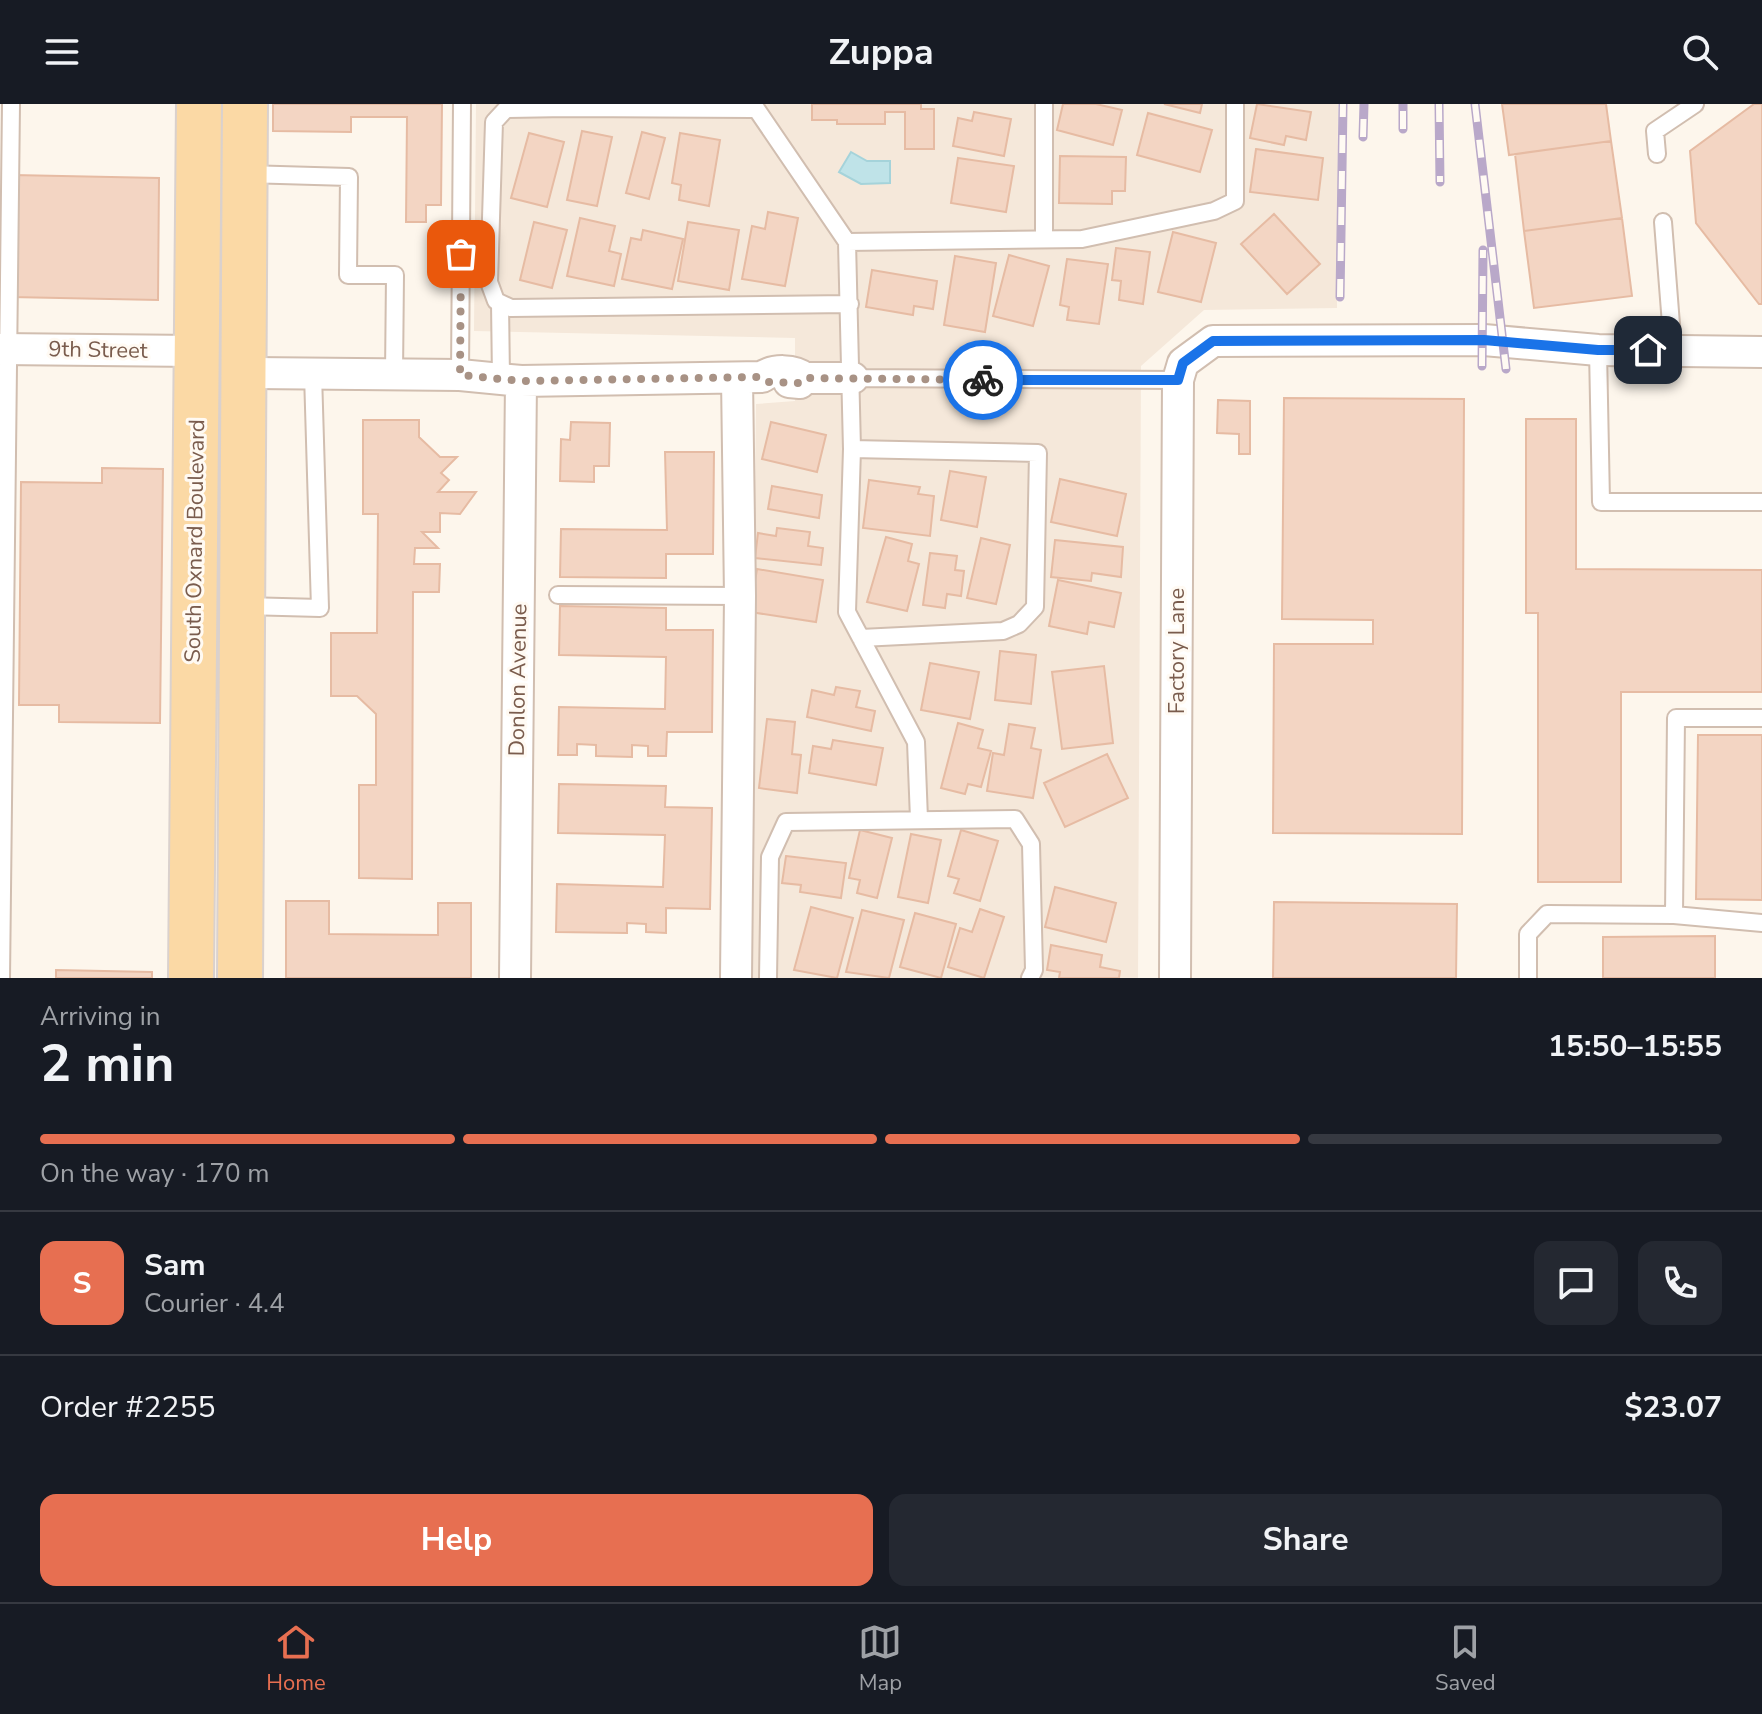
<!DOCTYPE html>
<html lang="en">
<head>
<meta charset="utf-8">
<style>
	body { margin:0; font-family:"Nunito Sans",sans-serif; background:#242831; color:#f1f3f6; height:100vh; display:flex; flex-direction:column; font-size:30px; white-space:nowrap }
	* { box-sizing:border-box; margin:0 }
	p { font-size:26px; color:#9ea1a6 }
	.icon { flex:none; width:44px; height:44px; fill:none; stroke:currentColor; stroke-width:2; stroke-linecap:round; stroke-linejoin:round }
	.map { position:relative; height:874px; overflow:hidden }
	.side { display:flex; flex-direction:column; background:#171b24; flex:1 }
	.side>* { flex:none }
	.pin { position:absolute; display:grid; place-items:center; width:68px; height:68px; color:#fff; margin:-34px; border-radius:16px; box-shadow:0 4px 12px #0006 }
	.courier { position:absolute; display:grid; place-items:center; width:80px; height:80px; margin:-40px; border:6px solid #1a73e8; border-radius:50%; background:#fff; color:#222; box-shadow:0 2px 10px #0007 }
	.head em { font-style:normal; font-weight:700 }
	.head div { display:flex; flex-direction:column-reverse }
	.head { display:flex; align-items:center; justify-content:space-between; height:136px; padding:0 40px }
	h1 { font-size:52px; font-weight:700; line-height:60px }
	.bar { display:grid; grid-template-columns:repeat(4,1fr); gap:12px 8px; align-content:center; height:96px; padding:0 40px }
	.bar i { height:10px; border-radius:6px; background:#363941 }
	.bar .on { background:#e76f51 }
	.bar p { grid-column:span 4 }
	.line { display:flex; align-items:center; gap:20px; padding:0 40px; border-top:2px solid #363941 }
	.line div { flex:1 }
	.round { display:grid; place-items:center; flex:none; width:84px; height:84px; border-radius:16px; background:#242831 }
	.primary-button { display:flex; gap:16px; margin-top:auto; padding:16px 40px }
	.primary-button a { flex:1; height:92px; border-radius:16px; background:#e76f51; color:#fff; font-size:32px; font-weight:700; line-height:92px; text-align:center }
	.primary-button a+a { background:#242831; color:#f1f3f6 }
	header { display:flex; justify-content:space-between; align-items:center; height:104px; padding:0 40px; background:#171b24; font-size:36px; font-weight:700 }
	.tabs { display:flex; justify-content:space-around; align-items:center; height:112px; border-top:2px solid #363941; background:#171b24; font-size:22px; color:#9ea1a6 }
	.tabs a { display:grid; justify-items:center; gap:4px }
	.tabs .on { color:#e76f51 }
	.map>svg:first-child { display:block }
	.residential { fill:#f5e8da }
	.water { fill:#bfe3e8; stroke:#a5d3da; stroke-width:2 }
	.building { fill:#f3d5c3; stroke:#e6bba3; stroke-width:2 }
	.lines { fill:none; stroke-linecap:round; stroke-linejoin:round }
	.lane-casing { stroke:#d1beb0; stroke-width:20 }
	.street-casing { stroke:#d1beb0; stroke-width:34 }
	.primary-casing { stroke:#dad1cd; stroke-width:48 }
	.lane { stroke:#fff; stroke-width:16 }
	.street { stroke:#fff; stroke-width:30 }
	.primary { stroke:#fbd9a5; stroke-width:44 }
	.rail-casing { stroke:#b9a8c9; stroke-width:9 }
	.rail { stroke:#fffaf3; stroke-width:6; stroke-dasharray:18; stroke-linecap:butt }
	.done { stroke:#a89285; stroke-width:8; stroke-dasharray:0 14.4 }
	.route { stroke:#1a73e8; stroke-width:10 }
	.labels { text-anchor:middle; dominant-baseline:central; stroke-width:6; stroke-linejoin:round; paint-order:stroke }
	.street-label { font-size:22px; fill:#7a5c4d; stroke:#fffaf3 }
</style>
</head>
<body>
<header><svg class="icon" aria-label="menu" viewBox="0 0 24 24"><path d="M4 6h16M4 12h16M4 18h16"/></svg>Zuppa<svg class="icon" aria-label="search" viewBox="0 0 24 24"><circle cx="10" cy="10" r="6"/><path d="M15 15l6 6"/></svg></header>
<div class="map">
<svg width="1762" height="874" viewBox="0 0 1762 874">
	<rect width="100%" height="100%" fill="#fdf6ec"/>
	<path class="residential" d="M476,0H1338L1337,204L1204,206L1141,262L1138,874H749L756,300L795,297V234L474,227Z"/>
	<path class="water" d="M851,48L867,57H890V79L861,80L839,68Z"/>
	<path class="building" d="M273,0H442L441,101H426V118H406L407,13H351V28L273,27Z
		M812,0H921V5H934V45H905V8H885V20H837V16H812Z
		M1063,0H1096L1122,6L1113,41L1057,26Z
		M1164,0H1202L1200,9Z
		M1257,0L1311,8L1306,36L1286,32L1284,41L1250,34Z
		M1502,0H1606L1611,37L1509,51Z
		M1754,0H1762V200H1759L1696,119L1690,47Z
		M974,8L1011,15L1004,52L953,42L958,14L972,17Z
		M1148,9L1212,26L1200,68L1137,51Z
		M582,27L612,33L597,102L567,96Z
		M642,28L665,34L649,95L626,89Z
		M529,29L564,38L547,103L511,94Z
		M680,29L720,36L709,102L679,96L681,81L672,79Z
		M1611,37L1622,114L1524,127L1515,50Z
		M1256,45L1323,54L1318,96L1250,88Z
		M1060,52L1126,53L1125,87H1112V100L1059,99Z
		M958,54L1014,62L1006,108L951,99Z
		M13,71L159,74L158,196L11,193Z
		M768,108L798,114L785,182L742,175L752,122L765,125Z
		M1274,110L1320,160L1287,190L1241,140Z
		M580,114L615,122L609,147L621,150L614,182L567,172Z
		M1622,114L1632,192L1534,204L1524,127Z
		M534,118L567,126L552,184L520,176Z
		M688,118L739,126L729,186L678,177Z
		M643,126L683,135L672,185L622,175L631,134L641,136Z
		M1173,128L1216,139L1201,198L1158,188Z
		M1116,144L1150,148L1143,200L1119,196L1121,177L1112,176Z
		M1009,151L1049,162L1033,222L993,212Z
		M955,152L996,159L985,228L944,221Z
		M1067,155L1108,160L1099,220L1067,216L1069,203L1060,201Z
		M872,166L937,177L933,205L914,202L913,211L866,203Z
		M1284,294L1464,295L1462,730L1273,729L1274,540H1373V516L1282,515Z
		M1218,296L1250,297V350H1239V330L1217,329Z
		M1526,315H1576V465L1762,466V588H1621V778H1538V509H1526Z
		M363,316H419V333L440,353H457L441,369L449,376L438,388H476L460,410L440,409V428H422L438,444H415L414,460H440L439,488H413L412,775L359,774V681H376V610L357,592H331V529H377L378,410H363Z
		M571,318L610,319L609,362H594V378L560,377L561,335L570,336Z
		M771,318L826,331L817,368L762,355Z
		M665,348H714L713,450H666V474L560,473L561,425L667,426Z
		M102,364L163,365L160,619L59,618V601H19L21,378L102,379Z
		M950,367L986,373L977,423L941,416Z
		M1060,375L1126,390L1117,432L1051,418Z
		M869,376L920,383L918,390L934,392L930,432L863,424Z
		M772,382L822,391L819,414L768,405Z
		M777,424L810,428L808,442L823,444L821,461L755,454L758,429L776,432Z
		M886,433L912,440L908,457L919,460L907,507L867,498Z
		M981,434L1010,441L996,500L967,494Z
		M1055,436L1123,443L1121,473L1092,469L1091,477L1051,473Z
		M930,449L957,452L955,466L964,467L961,492L947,490L945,504L923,501Z
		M757,465L823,476L816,518L750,508Z
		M1058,476L1121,489L1114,523L1089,518L1087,530L1049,522Z
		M560,502L666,504V526H713L712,628H667L666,652H648V642L632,641V653L596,652V641L577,640V651H558L559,603L665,605L666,553L559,551Z
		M1000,547L1036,551L1031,600L995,596Z
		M930,559L979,568L970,615L921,606Z
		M1104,562L1113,639L1062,645L1052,568Z
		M836,583L860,587L856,603L875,607L871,627L807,613L812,586L834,591Z
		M767,615L795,618L792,650L801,651L797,689L759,684Z
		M958,619L983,626L978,644L991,647L981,683L968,680L965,690L941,684Z
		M1009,620L1035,624L1031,644L1041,646L1033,694L987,687L993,649L1004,651Z
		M1698,631H1762V796L1696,795Z
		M833,636L883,644L876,681L809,669L813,642L831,645Z
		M1107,650L1128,694L1065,723L1044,679Z
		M559,680L666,682L665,703L712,704L710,805L666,804V829L646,828V820L627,819V829L556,828L557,780L663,783L665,731L558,729Z
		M860,726L892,734L877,794L857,789L860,776L849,774Z
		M961,726L998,737L980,797L954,789L959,775L948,772Z
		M911,730L941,736L928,799L898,793Z
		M786,752L846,759L841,794L800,788L801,781L782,779Z
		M1055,783L1116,799L1106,838L1045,823Z
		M286,797H329V830L438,831V799H471V874H286Z
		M1274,798L1457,800L1456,874H1273Z
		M811,803L853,814L837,874L794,866Z
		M980,805L1004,813L984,874L948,863L960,824L972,828Z
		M862,806L904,816L889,874L846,868Z
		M915,809L956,820L941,874L900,863Z
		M1715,832V874H1603V833Z
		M1051,841L1102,851L1100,863L1120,867L1119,874H1059L1060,868L1047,866Z
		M56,866L152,868V874H56Z"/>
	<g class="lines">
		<g class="lane-casing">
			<path id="lane" d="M567,0V4L753,5
				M753,0L847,138L852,345
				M1044,0V135
				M567,4L506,5L494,18L489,178L496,197L511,204L850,200
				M1657,50L1655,27L1695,0
				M246,70L349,73L348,171H395L394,270
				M1663,118L1673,246
				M847,138L1082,135L1214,107L1235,97V0
				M500,199L501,275
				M1598,246L1601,398H1762
				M460,271L462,0
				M853,274L1178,276
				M558,491L740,492
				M244,502L320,504L313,270
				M861,534L1003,527L1019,520L1035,503L1038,349L852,345L847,508L916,638L919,715
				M1674,811L1676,614H1762
				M1,874L11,0
				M768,874L770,753L786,718L1015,715L1031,740L1034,866L1030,874
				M1528,874V830L1547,810L1674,811L1762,819"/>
		</g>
		<g class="street-casing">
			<path id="street" d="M0,245L196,247
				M243,269L460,271L521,277L762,273C773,265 794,265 805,274
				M789,278L800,279L805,274H853
				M515,874L521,277
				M736,874L740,492L737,274
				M1175,874L1178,276L1183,259L1213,237L1484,236L1598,246L1762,248"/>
		</g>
		<g class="primary-casing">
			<path id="primary" d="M191,874L199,0
				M240,874L245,0"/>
		</g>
		<use href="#lane" class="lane"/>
		<use href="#street" class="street"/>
		<use href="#primary" class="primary"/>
		<g class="rail-casing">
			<path id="rail" d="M1439,0L1440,78
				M1475,0L1506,265
				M1403,25V0
				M1363,33L1364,0
				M1340,193L1343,0
				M1482,262L1483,146"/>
		</g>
		<use href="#rail" class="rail"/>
	</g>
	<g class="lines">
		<path class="done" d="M461,150L460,271L521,277L762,273L769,278L800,279L805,274L983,276"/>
		<path class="route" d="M983,276H1178L1183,259L1213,237L1484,236L1598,246H1648"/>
	</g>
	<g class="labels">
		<g class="street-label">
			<text transform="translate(98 246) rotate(1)">9th Street</text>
			<text transform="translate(195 437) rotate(-89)">South Oxnard Boulevard</text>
			<text transform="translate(1177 547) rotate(-90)">Factory Lane</text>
			<text transform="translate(518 576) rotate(-89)">Donlon Avenue</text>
		</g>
	</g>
</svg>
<div class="pin" style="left:461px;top:150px;background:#ea580c"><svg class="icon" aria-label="bag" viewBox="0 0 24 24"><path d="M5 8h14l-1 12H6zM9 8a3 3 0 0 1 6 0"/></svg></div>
<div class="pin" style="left:1648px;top:246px;background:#1f2937"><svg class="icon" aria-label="home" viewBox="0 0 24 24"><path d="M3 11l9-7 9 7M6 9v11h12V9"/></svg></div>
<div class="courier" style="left:983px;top:276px"><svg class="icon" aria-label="bike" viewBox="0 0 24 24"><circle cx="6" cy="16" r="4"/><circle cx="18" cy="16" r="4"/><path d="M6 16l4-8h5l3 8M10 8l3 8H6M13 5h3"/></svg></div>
</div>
<section class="side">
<div class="head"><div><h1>2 min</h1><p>Arriving in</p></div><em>15:50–15:55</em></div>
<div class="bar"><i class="on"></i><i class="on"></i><i class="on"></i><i></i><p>On the way · 170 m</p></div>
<div class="line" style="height:144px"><b class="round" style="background:#e76f51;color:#fff">S</b><div><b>Sam</b><p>Courier · 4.4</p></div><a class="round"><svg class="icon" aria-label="chat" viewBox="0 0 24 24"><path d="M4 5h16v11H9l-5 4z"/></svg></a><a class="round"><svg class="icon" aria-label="phone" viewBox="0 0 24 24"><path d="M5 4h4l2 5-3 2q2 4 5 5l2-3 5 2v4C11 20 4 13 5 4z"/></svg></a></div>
<div class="line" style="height:104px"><div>Order #2255</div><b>$23.07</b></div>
<div class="primary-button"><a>Help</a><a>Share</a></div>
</section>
<nav class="tabs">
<a class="on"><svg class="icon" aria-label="home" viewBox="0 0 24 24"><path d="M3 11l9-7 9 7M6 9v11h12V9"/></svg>Home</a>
<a><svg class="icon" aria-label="map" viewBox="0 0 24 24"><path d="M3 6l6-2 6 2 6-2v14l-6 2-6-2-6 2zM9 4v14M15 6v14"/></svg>Map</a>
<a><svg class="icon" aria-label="saved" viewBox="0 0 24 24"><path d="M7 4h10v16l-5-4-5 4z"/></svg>Saved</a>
</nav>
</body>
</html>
